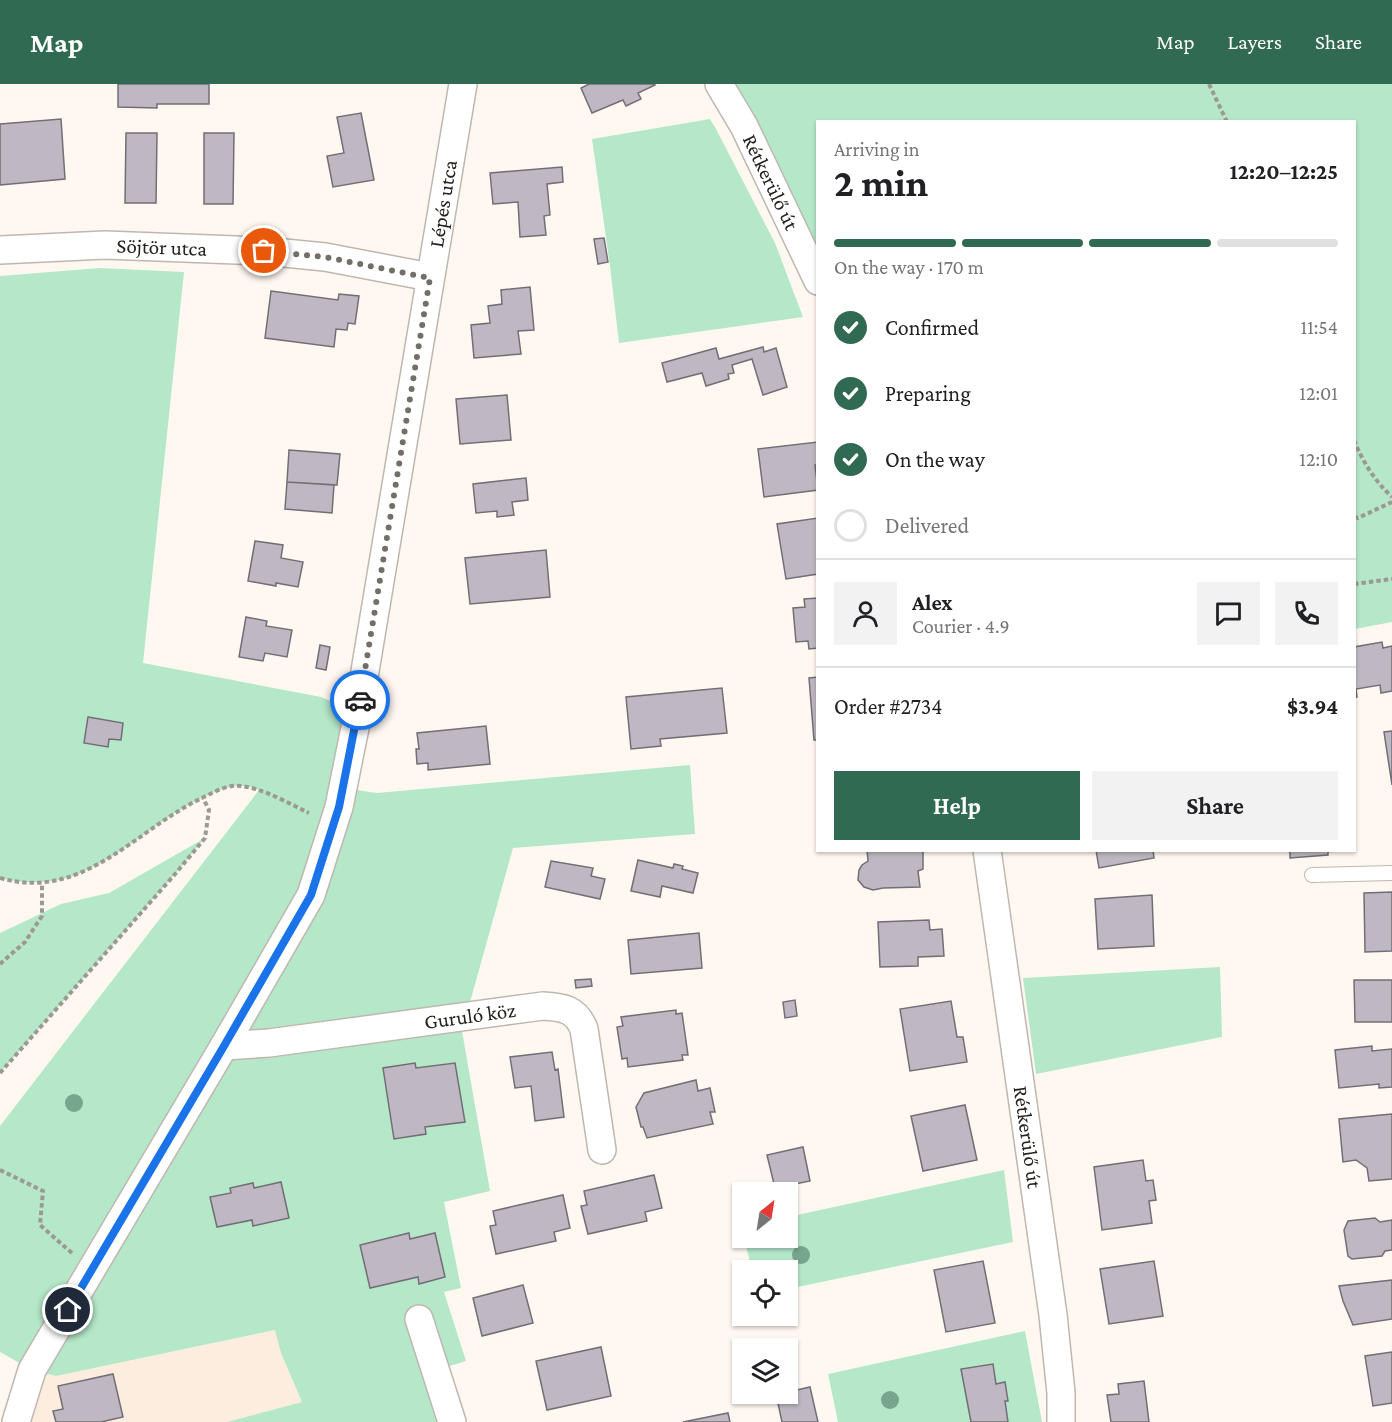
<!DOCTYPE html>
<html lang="en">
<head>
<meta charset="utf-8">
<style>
	body { margin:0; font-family:"Crimson Pro",serif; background:#f2f2f2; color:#202124; height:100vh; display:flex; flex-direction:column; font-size:22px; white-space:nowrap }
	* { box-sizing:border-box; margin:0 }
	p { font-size:20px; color:#757577 }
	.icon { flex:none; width:33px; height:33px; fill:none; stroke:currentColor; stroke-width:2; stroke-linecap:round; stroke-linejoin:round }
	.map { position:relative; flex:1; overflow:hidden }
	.details { position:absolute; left:816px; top:36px; width:540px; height:732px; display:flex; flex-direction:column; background:#fff; border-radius:0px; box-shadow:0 2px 4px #0004 }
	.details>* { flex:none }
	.needle { width:39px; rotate:30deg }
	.controls { position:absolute; left:732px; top:1098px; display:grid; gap:12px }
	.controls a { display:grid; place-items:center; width:66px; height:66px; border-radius:0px; background:#fff; box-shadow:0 2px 4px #0004; font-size:30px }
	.pin { position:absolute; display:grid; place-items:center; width:51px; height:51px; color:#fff; margin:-26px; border:3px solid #fff; border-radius:50%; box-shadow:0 2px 6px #0007 }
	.courier { position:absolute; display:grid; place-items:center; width:60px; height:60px; margin:-30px; border:4px solid #1a73e8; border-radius:50%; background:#fff; color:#222; box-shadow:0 2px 8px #0007 }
	.overview em { font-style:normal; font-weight:700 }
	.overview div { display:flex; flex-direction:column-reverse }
	.overview { display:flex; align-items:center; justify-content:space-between; height:102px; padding:0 18px }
	h1 { font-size:39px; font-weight:700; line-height:45px }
	.bar { display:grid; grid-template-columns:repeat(4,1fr); gap:9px 6px; align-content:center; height:72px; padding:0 18px }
	.bar i { height:8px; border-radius:4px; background:#e0e0e0 }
	.bar .active { background:#316a52 }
	.bar p { grid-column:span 4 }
	.line { display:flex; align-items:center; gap:15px; padding:0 18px; border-top:2px solid #e0e0e0 }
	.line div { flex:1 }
	.round { display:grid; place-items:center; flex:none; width:63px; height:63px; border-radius:0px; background:#f2f2f2 }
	ol { padding:0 18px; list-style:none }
	li { display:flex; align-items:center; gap:18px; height:66px }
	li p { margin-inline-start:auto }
	li .icon { padding:6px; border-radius:50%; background:#316a52; color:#fff; stroke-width:4 }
	li:last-child { color:#757577 }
	li i { width:33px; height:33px; border:3px solid #e0e0e0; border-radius:50% }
	.cta { display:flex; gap:12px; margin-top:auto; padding:12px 18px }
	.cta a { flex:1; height:69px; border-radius:0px; background:#316a52; color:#fff; font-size:24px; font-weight:700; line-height:69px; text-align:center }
	.cta a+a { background:#f2f2f2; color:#202124 }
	header { display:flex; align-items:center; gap:36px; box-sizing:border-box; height:84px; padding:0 30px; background:#316a52; color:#fff }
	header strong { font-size:28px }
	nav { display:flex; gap:33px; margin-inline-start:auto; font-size:21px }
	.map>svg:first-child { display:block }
	.built { fill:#fceddf }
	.green { fill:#b5e7c9 }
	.building { fill:#bfb8c2; stroke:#726d76; stroke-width:1.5 }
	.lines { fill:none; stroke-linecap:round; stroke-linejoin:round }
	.service-casing { stroke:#bfb7af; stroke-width:16 }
	.minor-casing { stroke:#bfb7af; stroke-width:30 }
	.path { stroke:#9d9892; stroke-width:4; stroke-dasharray:4.5 3; stroke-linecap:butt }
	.service { stroke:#fff; stroke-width:14 }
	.minor { stroke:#fff; stroke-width:27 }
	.tree { fill:#78a58d }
	.done { stroke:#726e68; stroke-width:6; stroke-dasharray:0 10.8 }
	.route { stroke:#1a73e8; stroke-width:8 }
	.labels { text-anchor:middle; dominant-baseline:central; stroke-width:5; stroke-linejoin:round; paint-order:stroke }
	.street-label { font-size:21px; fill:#26231f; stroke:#fff }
</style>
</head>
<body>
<header>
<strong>Map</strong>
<nav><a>Map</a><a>Layers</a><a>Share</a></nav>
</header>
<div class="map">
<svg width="1392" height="1338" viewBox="0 0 1392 1338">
	<rect width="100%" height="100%" fill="#fff8f1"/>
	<path class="built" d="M276,1246L281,1269L302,1318L227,1338H16L32,1286L56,1292Z"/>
	<path class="green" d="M719,0H1392V538L1355,545L1354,38H818L817,197Z
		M710,35L716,45L775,159L803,233L619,259L610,182L592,55Z
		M100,184L184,188L143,579L321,613L358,629L343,704L377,709L690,681L695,750L513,764L462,947L490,1107L444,1118L461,1204L444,1208L466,1277L450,1282L432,1276L452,1338H227L302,1318L281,1269L275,1246L56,1292L32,1286L0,1268V1042L259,706C253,704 244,701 237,702C224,703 213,709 202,714C159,735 125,770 81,789C56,800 26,801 0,794V192Z
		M205,754L176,789L0,989V849L61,820L109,809Z
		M1220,883L1222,953L1036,990L1023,894Z
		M1004,1086L1013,1158L788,1205V1186H752L744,1154H788V1133Z
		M1025,1247L1042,1338H838L828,1290Z"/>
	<path class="building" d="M118,0H209V20H157V24L118,23Z
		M589,0H654L655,1L638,9L641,15L626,22L623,16L592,29L581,4Z
		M361,29L374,96L333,103L327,72L344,69L337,33Z
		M61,35L65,95L0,101V40Z
		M126,49H157L156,119H125Z
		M204,49H234L233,120H204Z
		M562,83L563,98L547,100L550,131L544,132L546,151L520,153L518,118L493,120L490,89Z
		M604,154L608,178L598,180L594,155Z
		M530,203L534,246L518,247L521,270L474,274L471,241L490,239L488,222L502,220L501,206Z
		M271,207L338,216L339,210L359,212L355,240L348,239L347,246L336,245L334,263L265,254Z
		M763,263L764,268L776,264L787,303L763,311L752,275L732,281L734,289L728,290L729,295L706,302L702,289L667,298L662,279L716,264L719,275Z
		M507,311L511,356L460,360L456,315Z
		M818,358V380L815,381L818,406L764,413L758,365Z
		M289,366L340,370L337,401L287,398Z
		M526,394L528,416L512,418L514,431L497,433V427L476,429L473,400Z
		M287,398L334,401L332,429L285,425Z
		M818,434V490L786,495L777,440Z
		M255,457L283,461L281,474L303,478L298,503L276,499V502L248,497Z
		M546,466L550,513L470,520L465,474Z
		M818,514V564L809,565L808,557L796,558L793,524L805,523L804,515Z
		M246,533L267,537L266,542L292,546L287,573L265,569L263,577L239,573Z
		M1382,558L1383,564L1392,562V607L1381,609L1380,601L1356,605L1357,613L1354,614V563Z
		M320,561L330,563L326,586L316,584Z
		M818,593V656H814L809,594Z
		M722,604L727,649L660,655L661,662L631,665L626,613Z
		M88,633L123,639L121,656L109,655L108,663L84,659Z
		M486,642L490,680L428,686V679L417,680L416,665H419L417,649Z
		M1392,647V701L1384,648Z
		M867,766H923V785L918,787L920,803L883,804L873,806L864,803L858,796L859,786L862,781L868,777Z
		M1096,766H1153L1154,774L1099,784Z
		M1290,766H1328V771L1290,774Z
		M638,776L673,784L674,780L683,782L682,785L698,789L693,809L662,802L660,813L631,807Z
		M551,777L593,784L591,792L605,795L600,815L545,803Z
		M1392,808V867L1365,868L1364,809Z
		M1152,811L1154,862L1098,865L1095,815Z
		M929,836L930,846L942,845L944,872L918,873V882L880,883L878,838Z
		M699,849L702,884L631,890L628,856Z
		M591,895L592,902L576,904L575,896Z
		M1354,896H1392V938H1355Z
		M795,916L797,932L785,934L783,918Z
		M951,917L957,953H963L967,978L910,987L900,925Z
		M676,926V930L682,929L688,971H682L683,976L628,983L627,974L622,975L617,943L623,942L621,933Z
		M1372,962V967L1392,965V1003L1379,1004V1000L1339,1004L1335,966Z
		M552,968L555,986L558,985L564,1033L535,1037L531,1002L515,1004L510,973Z
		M415,979L416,984L455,979L465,1038L425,1043L426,1050L394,1055L383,984Z
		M696,996L698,1007L710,1004L715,1028H710L713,1040L647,1054L643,1043H641L636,1023L644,1009Z
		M965,1021L977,1076L923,1087L911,1032Z
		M1392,1030V1095L1369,1097L1367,1084L1356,1076L1343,1078L1339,1035Z
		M803,1063L810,1097L775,1104L767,1071Z
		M1143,1076L1146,1097L1153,1096L1156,1116L1149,1117L1152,1139L1102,1146L1094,1083Z
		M654,1091L662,1124L645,1128L647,1137L588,1150L581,1122L587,1121L584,1107Z
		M281,1098L289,1134L253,1142L252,1136L217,1143L210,1113L231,1109L230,1104L253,1099L254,1104Z
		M563,1111L570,1144L554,1148L556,1157L496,1170L490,1142L496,1141L493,1127Z
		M1375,1134L1380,1138L1392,1136V1166L1385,1167L1382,1172L1352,1175L1348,1172L1344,1146L1348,1137Z
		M409,1149L410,1155L435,1149L445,1193L419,1200L418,1193L370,1204L360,1161Z
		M983,1177L995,1239L946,1248L934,1186Z
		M1154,1177L1163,1232L1109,1240L1100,1185Z
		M1392,1196V1235L1353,1241L1343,1217L1339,1202Z
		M523,1201L533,1239L482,1252L473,1214Z
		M601,1263L611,1312L547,1326L536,1277Z
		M1392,1268V1319L1373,1322L1365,1272Z
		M993,1280L996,1300L1005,1298L1008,1317H1005L1008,1338H971L961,1285Z
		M113,1290L123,1333L101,1338H56L53,1327L63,1325L58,1302Z
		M1144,1297L1149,1338H1111L1107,1311L1119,1310L1118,1300Z
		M810,1303L818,1338H782L776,1310H788V1308Z
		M728,1329L730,1338H683Z"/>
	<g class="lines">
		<g class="service-casing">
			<path id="service" d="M1312,791L1392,789"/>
		</g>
		<g class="minor-casing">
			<g id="minor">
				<path id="s1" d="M719,0L744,42L818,197"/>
				<path id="s2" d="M0,166L105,161L264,167L325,173L430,193"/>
				<path id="s3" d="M987,766L1053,1231L1061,1309V1338"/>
				<path id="s4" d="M224,962L269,959L543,922C563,923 576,925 584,945L602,1066"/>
				<path d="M419,1235L452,1338"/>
				<path id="s5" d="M16,1338L32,1286L224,962L311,811L339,723L358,629L463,0"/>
			</g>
		</g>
		<path class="path" d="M1209,0L1227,38
			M1354,356C1363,378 1374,396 1392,413
			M1354,433L1358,434L1392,418
			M1354,500L1392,495
			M0,794C83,818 135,746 202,714C214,708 228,700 241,702C265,705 288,719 309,729
			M0,880L25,858L42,832V799
			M0,989L176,789L205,754L209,726L203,714
			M0,1086L43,1107L40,1141L73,1170"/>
		<use href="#service" class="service"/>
		<use href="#minor" class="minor"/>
	</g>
	<g class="tree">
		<circle cx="74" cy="1019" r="9"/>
		<circle cx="801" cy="1171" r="9"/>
		<circle cx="890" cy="1316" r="9"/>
	</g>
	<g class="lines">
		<path class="done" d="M264,167L325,173L430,194L360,616"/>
		<path class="route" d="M68,1226L224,962L311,811L339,723L360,616"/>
	</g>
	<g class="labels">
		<g class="street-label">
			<text stroke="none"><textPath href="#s1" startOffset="111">Rétkerülő út</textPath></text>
			<text stroke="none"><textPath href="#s5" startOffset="1310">Lépés utca</textPath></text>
			<text stroke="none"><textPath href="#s2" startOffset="162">Söjtör utca</textPath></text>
			<text stroke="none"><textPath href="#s4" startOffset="248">Guruló köz</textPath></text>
			<text stroke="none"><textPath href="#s3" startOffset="290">Rétkerülő út</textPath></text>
		</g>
	</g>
</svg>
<div class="controls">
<a><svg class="needle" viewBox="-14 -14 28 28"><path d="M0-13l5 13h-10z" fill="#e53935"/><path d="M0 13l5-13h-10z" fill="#757577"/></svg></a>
<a><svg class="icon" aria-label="locate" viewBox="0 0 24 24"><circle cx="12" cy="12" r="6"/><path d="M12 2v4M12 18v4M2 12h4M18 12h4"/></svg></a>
<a><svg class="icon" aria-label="layers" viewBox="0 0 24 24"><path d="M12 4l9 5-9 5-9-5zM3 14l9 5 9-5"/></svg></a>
</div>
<div class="pin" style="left:264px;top:167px;background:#ea580c"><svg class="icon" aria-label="bag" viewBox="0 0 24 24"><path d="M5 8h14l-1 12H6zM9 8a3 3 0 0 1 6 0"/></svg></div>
<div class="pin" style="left:68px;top:1226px;background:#1f2937"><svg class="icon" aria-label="home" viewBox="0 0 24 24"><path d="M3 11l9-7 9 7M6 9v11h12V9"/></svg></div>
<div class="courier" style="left:360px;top:616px"><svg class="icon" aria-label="car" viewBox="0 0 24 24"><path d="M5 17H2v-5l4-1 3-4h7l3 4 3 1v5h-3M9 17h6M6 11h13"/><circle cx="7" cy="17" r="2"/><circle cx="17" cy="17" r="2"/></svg></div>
<section class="details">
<div class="overview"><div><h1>2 min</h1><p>Arriving in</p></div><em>12:20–12:25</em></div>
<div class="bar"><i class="active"></i><i class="active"></i><i class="active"></i><i></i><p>On the way · 170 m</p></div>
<ol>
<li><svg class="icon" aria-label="check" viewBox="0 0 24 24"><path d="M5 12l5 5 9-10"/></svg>Confirmed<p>11:54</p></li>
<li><svg class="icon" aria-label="check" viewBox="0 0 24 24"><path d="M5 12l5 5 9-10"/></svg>Preparing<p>12:01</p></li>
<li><svg class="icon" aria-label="check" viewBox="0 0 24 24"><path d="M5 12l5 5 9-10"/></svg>On the way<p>12:10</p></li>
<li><i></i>Delivered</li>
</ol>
<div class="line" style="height:108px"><a class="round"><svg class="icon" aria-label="person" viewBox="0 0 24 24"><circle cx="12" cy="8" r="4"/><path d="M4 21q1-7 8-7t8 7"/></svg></a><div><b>Alex</b><p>Courier · 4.9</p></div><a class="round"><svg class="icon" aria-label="chat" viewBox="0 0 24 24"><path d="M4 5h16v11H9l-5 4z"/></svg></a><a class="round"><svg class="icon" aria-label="phone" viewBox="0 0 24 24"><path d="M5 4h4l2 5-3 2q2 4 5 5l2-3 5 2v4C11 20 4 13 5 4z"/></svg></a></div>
<div class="line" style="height:78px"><div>Order #2734</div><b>$3.94</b></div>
<div class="cta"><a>Help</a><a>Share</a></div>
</section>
</div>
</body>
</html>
